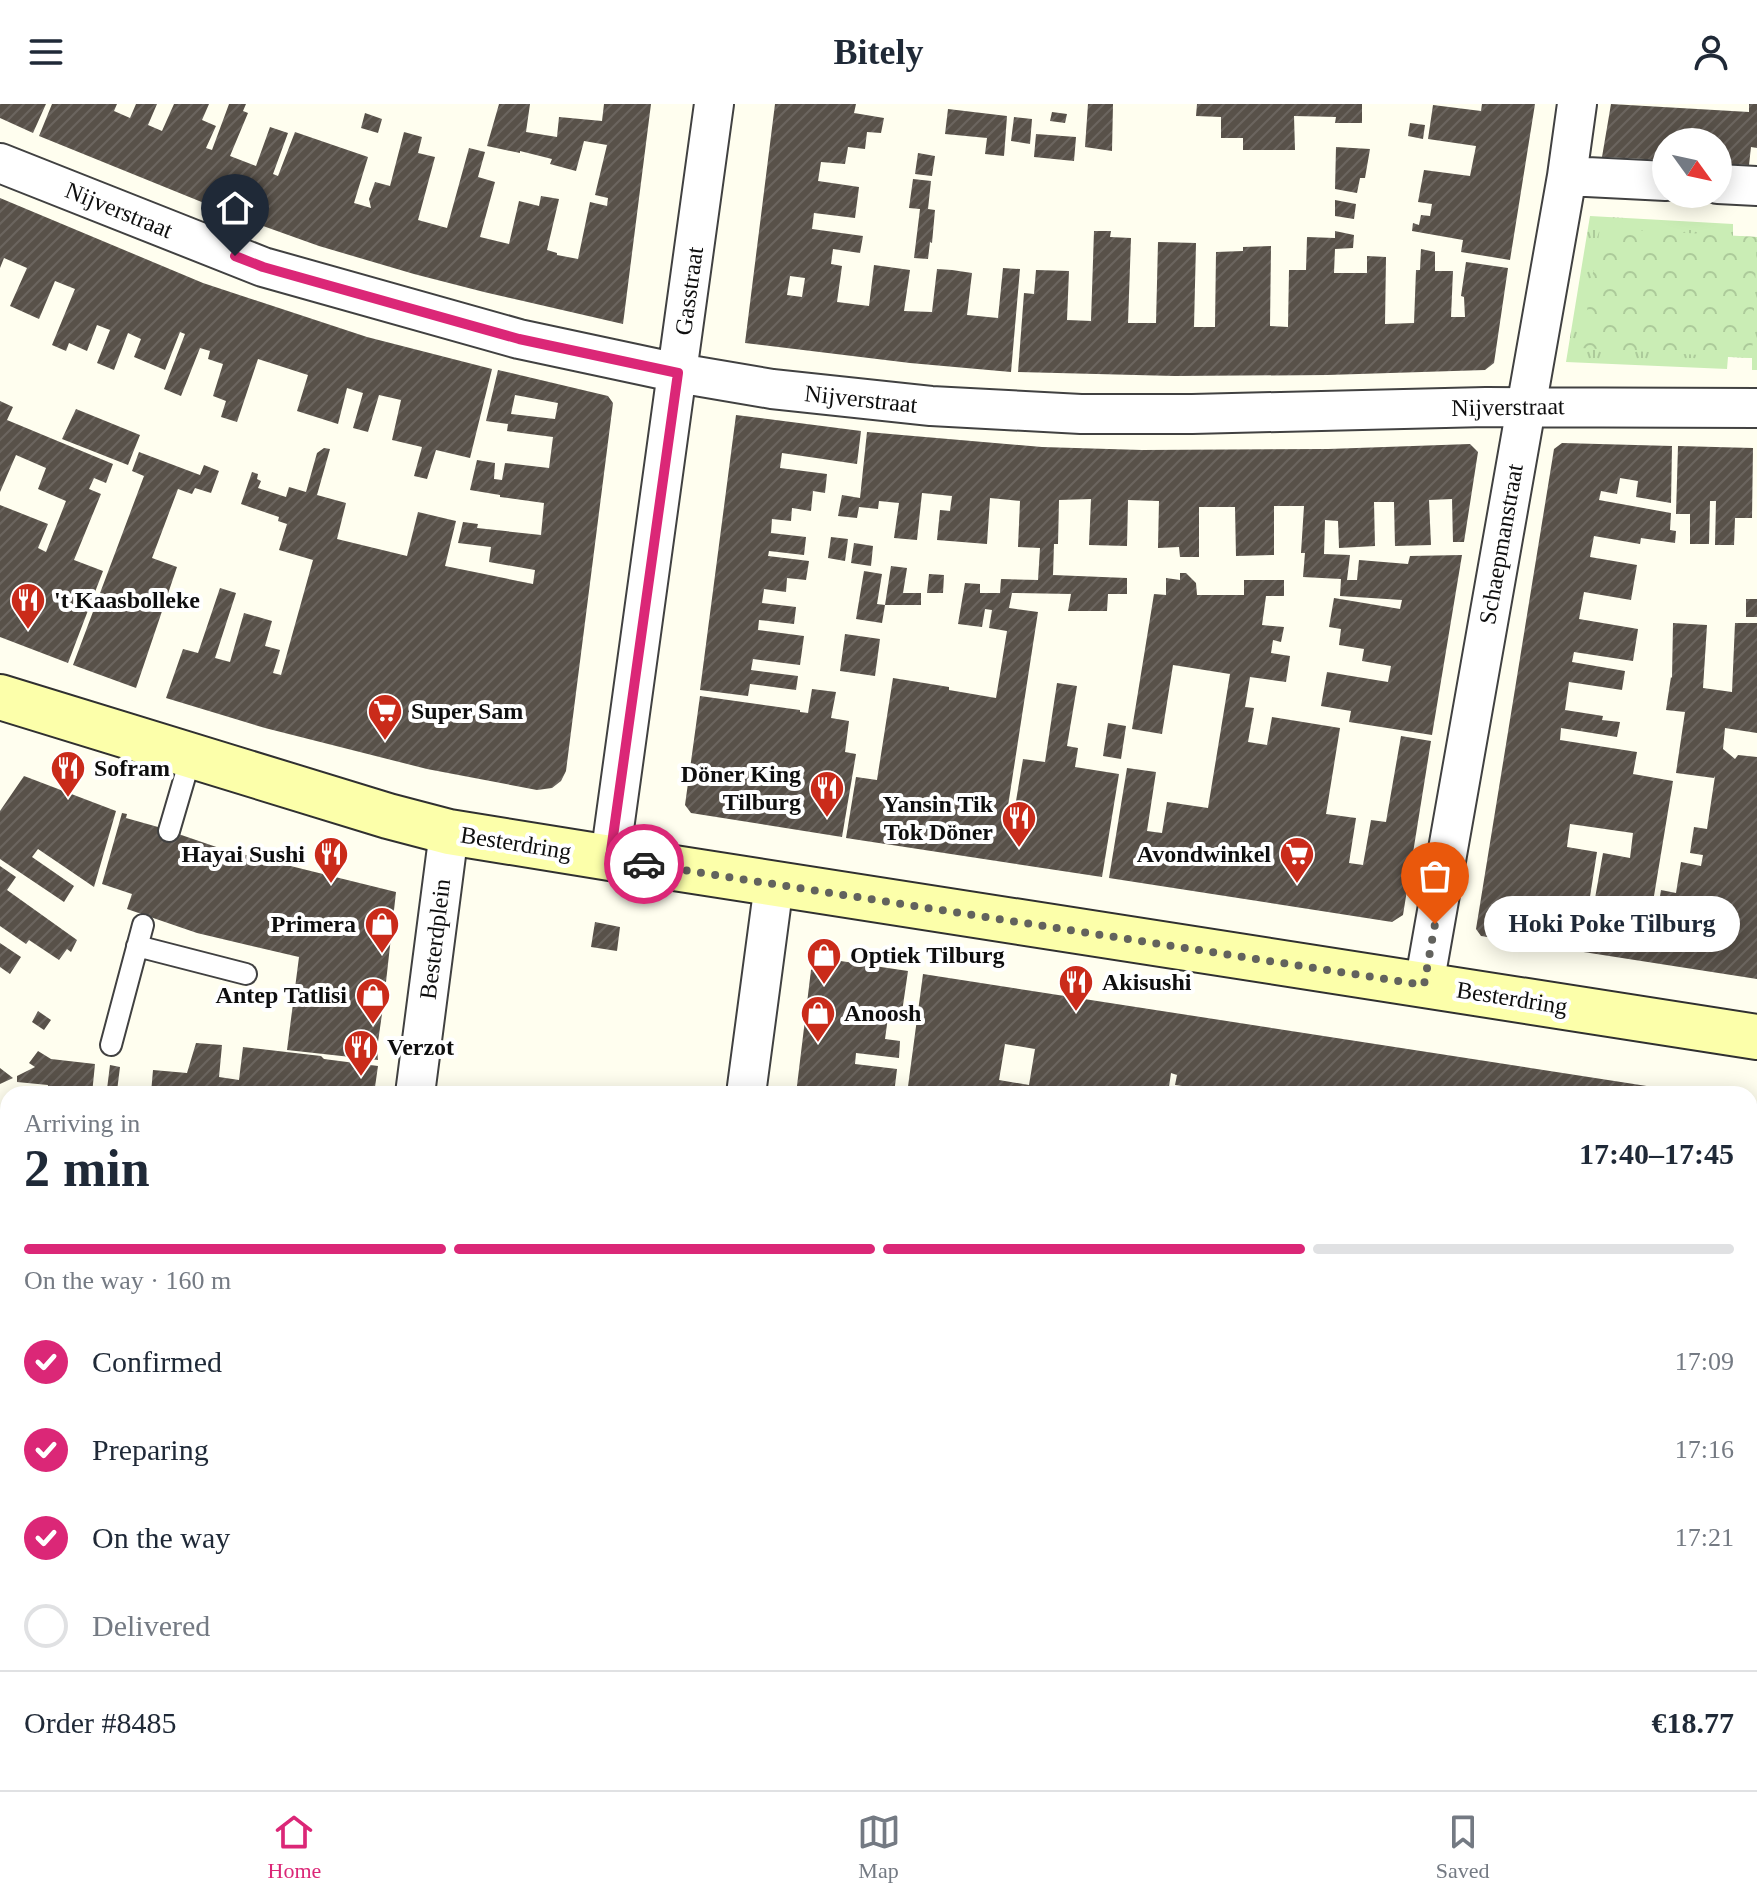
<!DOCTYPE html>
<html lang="en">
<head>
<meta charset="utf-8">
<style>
	body { margin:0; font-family:Georgia,serif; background:#f6f6f7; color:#1f2937; height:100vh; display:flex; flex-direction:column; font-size:30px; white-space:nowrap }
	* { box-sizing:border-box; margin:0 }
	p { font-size:26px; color:#747a83 }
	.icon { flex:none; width:44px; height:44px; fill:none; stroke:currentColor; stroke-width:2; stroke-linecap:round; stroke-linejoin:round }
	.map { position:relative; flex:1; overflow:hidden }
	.side { position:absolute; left:0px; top:982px; width:1758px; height:704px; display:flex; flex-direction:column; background:#fff; border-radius:24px 24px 0 0; box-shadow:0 4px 20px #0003 }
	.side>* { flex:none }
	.needle { width:52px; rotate:123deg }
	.buttons { position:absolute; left:1652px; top:24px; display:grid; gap:16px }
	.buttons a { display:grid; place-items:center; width:80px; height:80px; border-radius:50%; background:#fff; box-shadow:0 4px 20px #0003; font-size:40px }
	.pin { position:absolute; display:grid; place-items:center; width:68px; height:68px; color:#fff; margin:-82px -34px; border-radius:50% 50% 50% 0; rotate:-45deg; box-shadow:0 0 8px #0007 }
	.pin .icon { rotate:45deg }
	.courier { position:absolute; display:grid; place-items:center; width:80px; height:80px; margin:-40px; border:6px solid #db2777; border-radius:50%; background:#fff; color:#222; box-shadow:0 2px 10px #0007 }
	.bubble { position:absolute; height:56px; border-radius:28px; background:#fff; box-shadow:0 4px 20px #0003; font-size:26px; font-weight:800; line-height:56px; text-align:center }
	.overview em { font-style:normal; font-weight:800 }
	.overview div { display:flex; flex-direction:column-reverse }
	.overview { display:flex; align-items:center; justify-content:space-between; height:136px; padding:0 24px }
	h1 { font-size:52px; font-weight:800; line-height:60px }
	.bar { display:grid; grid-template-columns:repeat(4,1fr); gap:12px 8px; align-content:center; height:96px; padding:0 24px }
	.bar i { height:10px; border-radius:6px; background:#e0e1e3 }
	.bar .selected { background:#db2777 }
	.bar p { grid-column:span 4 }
	.line { display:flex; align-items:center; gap:20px; padding:0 24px; border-top:2px solid #e0e1e3 }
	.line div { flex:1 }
	ol { padding:0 24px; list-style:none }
	li { display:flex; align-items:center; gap:24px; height:88px }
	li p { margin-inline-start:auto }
	li .icon { padding:8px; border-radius:50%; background:#db2777; color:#fff; stroke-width:4 }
	li:last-child { color:#747a83 }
	li i { width:44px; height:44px; border:4px solid #e0e1e3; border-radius:50% }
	header { display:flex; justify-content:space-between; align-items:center; height:104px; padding:0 24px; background:#fff; font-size:36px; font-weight:800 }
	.tabs { display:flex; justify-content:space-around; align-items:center; height:112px; border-top:2px solid #e0e1e3; background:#fff; font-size:22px; color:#747a83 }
	.tabs a { display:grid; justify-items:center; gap:4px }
	.tabs .selected { color:#db2777 }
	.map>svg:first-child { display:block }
	.grass { fill:url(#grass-tufts) }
	.park { fill:url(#park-crowns) }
	.building { fill:url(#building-hatch); fill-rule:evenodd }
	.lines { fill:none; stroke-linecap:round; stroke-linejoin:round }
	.lane-casing { stroke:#414141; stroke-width:24 }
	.street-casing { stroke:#414141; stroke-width:42 }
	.secondary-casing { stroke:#303030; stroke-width:48 }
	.lane { stroke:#fff; stroke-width:20 }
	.street { stroke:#fff; stroke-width:38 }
	.secondary { stroke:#fcffaa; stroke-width:44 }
	.done { stroke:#62625d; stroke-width:8; stroke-dasharray:0 14.4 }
	.route { stroke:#db2777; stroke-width:10 }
	.labels { text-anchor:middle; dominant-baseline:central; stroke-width:8; stroke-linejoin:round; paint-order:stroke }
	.street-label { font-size:24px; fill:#0e0e0e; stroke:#fff }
	.poi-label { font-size:24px; font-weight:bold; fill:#0e0e0e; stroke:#fff; text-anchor:start }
</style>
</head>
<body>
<header><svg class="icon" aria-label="menu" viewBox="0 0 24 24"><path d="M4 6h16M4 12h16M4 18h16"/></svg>Bitely<svg class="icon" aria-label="person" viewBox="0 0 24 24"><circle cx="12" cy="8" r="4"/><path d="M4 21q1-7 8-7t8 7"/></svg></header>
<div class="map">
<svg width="1757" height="1686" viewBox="0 0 1757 1686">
	<defs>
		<pattern id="grass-tufts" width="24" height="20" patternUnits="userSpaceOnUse" patternTransform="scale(2)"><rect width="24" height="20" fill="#caedb5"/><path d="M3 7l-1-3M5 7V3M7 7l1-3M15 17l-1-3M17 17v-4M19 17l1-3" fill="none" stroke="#acca9a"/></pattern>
		<pattern id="park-crowns" width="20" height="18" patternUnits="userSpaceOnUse" patternTransform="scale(2)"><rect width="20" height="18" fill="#caedb5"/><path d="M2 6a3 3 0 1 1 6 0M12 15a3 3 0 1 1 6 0" fill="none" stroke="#acca9a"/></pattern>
		<pattern id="building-hatch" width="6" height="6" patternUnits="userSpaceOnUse" patternTransform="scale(2)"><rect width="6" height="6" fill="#585149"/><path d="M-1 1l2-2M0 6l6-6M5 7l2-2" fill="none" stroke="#6b655f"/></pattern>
	</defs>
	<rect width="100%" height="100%" fill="#fffeef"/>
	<path class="grass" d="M1590,112L1733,120V132L1757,133V266H1752V254L1728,253L1727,265L1566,258Z"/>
	<path class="park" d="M1600,124L1757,133L1752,254L1581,244Z"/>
	<path class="building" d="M0,0H46L33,29L0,14Z
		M52,0H117L114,7L130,14L136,0H157L148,21L162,27L174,0H209L202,16L216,22L206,44L212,46L229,0H246L243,7L248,9L230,52L256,62L270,23L288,29L273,70L278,72L295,28L368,53L354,99L371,104L369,95L375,78L390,82L404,28L422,33L418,49L435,53L418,116L447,124L469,44L485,48L478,73L495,78L480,133L509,140L519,97L539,102L541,92L559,95L547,146L557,149V151L578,155L590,98L607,102L608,94L595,91L607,41L584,37L576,67L550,60L552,55L520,47V49L487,42L499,0H530L526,28L557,33L559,13L602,17L604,0H651L623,220L484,188L414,170L319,142L241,114L39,32Z
		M775,0H856L854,9L884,14L881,29L867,28L865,45L848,43L845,60L821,58L818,77L859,83L855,114L814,109L812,125L863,132L860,149L833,145L831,160L842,162L837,198L869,202L874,161L910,166L904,207L932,208L937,165L952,166L972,169L967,211L998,214L1003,164L1020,165L1011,268L910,259L745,239ZM790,172L805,174L802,193L787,191Z
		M1088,0H1113L1112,47L1085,43Z
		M1197,0H1362V19H1335L1336,13L1294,12L1295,46H1243V34H1221V13L1196,12Z
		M1482,0H1535L1510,156L1461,148L1463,136L1412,127L1413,119L1419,121L1421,111L1430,112L1432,100L1418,98L1424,66L1470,72L1476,42L1428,35L1433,1L1481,7Z
		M1611,0L1749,8V0H1757V44L1751,43L1749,61L1718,59V38H1666V56L1602,53Z
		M948,5L1007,12L1004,52L985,50L987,34L945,30Z
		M1052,8L1067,10L1065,19L1050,17Z
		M365,9L382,15L378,29L361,24Z
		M1014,13L1032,15L1030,40L1011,37Z
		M1410,19L1425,21L1423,35L1408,32Z
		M1036,30L1076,33L1074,57L1034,53Z
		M1336,43L1370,45L1365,74H1360L1357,89L1335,85Z
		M918,49L935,52L932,72L915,70Z
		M913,75L931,77L928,105L935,106L932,139L930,138L928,155L914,154L920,105L909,104Z
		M0,94L203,179L367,233L492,265L470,354L436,346L427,375L414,372L422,343L392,336L401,296L379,291L368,328L353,324L363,289L347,284L338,320L297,307L308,271L258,255L237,318L221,313L226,297L213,292L223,260L208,255L210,247L200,244L181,292L164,285L185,230L180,228L165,266L134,253L141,235L128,229L114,266L97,259L110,226L97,221L87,247L69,239L66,247L52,241L75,185L55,177L39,215L10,202L27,164L4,154L0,164Z
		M1335,96L1356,100L1354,115L1335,112Z
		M1094,127H1111L1110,133L1131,134L1128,219H1156L1158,138L1196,139L1194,223H1215L1216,148L1243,147V143L1271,142L1270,222L1288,223L1289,166H1306L1307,133L1335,134V127L1354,131L1353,144L1335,145L1334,169H1367V152L1386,153L1385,220L1414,219L1416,166H1420L1421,145L1435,148V167H1453L1451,213H1465L1464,193L1461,192L1466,158L1508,164L1494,259L1485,266L1327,271L1175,272L1018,268L1024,189L1034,190L1036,166L1069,167L1067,216L1091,217Z
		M498,266L608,292L613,299L566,667L561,677L552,684L537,686L427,665L265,624L166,594L183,545L198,549L220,484L236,489L215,554L230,558L244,509L272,517L265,542L280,546L273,569L281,571L313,456L279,446L287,420L278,417L279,413L241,400L252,368L258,370L257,375L261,377L258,384L286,393L289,383L306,388L317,349L324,344L330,345L317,391L346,399L337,435L407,452L418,408L456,417L445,462L533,480L535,466L489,458L491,443L458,439L463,418L478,420L477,424L541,431L544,399L500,393V391L470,386L477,356L495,359L494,375L502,376L505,359L549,364L553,333L507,327L508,320L486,317ZM515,291L558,299L555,315L511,310Z
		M0,297L13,303L7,316L113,360L106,379L94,374L89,385L101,390L74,456L103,467L68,559L0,533V401L48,420L38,444L46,448L66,397L38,385L46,364L16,351L0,388Z
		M76,305L140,331L128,361L62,335Z
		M736,311L861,327L857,360L782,349L780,364L827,370L825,389L813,387L811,407L792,404L791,417L772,415L771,429L806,433L804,451L769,447L768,452L809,457L806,476L787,474L786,488L764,485L762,499L796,503L794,520L759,516L758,526L804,532L800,561L753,555L751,566L798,572L796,586L750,580L748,592L700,586Z
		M867,328L1042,343L1142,346L1328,345L1470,340L1478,348L1464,438H1453L1452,395L1429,396L1431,441L1395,442L1394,398H1374L1375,442L1339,444L1338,417L1325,416L1324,450L1350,451L1347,476H1357L1359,456L1408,460L1410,452L1462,451L1432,631L1349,618L1351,607L1321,602L1327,568L1388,578L1391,562L1362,557L1364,545L1339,541L1341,525L1329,523L1334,494L1400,505L1402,496L1340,492L1341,475L1303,473L1305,449H1301L1304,402H1274V451L1236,452L1235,403H1199V453H1180L1179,443L1158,444L1159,397L1128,396L1127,442L1089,441L1091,395L1059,396L1058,440H1054L1053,471L1127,474V490H1108L1107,507H1068L1071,490L1012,489L1009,504L1038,508L1008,702L1015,703L1023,655L1045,658L1057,579L1077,582L1067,642L1078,644L1075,663L1119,670L1102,773L846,734L856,673L877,676L893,574L949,583V586L996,594L1007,527L989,524L992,506L985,505L982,523L958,520L965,479L980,480V489H1000L1001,475L1038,476L1040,444L1018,443L1020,397L990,394L987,440L937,436L940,406L950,407L952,392L922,389L917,436L894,434L899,399L879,397L878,405L859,403L857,414L838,412L842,391L860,394Z
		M1562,339L1672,342L1671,399L1636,393L1638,377L1620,374L1617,390L1601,387L1599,396L1671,409L1670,426L1676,427L1675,439L1641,434L1640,440L1594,432L1590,453L1637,461L1631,496L1584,488L1579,515L1638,525L1633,557L1574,548L1572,558L1625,567L1622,586L1569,578L1565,606L1603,612L1602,616L1620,618L1617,633L1561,624L1560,636L1637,648L1633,670L1673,677L1651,810L1657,811L1661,786L1676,789L1681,758L1701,762L1703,751L1690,749L1694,723L1707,725L1715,672L1714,674L1676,669L1685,608L1666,606L1671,573L1672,574L1673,519L1707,521L1703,584L1732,588L1735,519H1757V629L1725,624L1723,645L1735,655L1738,651L1757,653V875L1481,832L1476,825L1554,345ZM1570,720L1633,729L1630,754L1603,749L1594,800L1589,799L1597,748L1567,743Z
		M1678,342L1753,344L1752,414H1735L1734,441H1715L1716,397H1710L1709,440H1690V410H1676Z
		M139,348L200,371L204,361L219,367L211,389L195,384L192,390L178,385L152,454L177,463L136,584L73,561L144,372L132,367Z
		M831,433L848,435L845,457L828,454Z
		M854,439L873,442L871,462L851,459Z
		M891,462L907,464L903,489H921V501H885Z
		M864,467L882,470L877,500L885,501L882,519L856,515Z
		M1180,469H1186L1196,479L1197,491H1244V476H1284V492H1266L1262,521L1284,523L1281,538L1273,536L1271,549L1290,552L1286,578L1250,573L1245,603L1254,604L1248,638L1267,641L1272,613L1340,624L1326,710L1356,714L1349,759L1363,761L1371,716L1386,718L1401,632L1431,637L1403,811L1392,818L1109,774L1127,664L1156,668L1147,727L1162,729L1167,698L1208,704L1230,570L1173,561L1162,630L1132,625L1154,490L1166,491V474L1180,476Z
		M929,470L944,471L943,489H927Z
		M1746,495H1757V513H1746Z
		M845,530L880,535L875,572L840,567Z
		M812,585L836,588L831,614L849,617L845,648L856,650L842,733L691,709L685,701L700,592L800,606V608L808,609Z
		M1108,619L1126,622L1121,655L1103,652Z
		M24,672L116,707L94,783L38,745L32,753L74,782L64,798L0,755V707Z
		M122,709L127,710L126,714L158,723L231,748V746L238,749L396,788L386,878L379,876L376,888L385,889L377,945L378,956L287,946L299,853L197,829L127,805L132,790L102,780Z
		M0,762L16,773L7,786L77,836L71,848L67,845L59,856L29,836L26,840L0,822Z
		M595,818L620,823L617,847L591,843Z
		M0,839L21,853L10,870L0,863Z
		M827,855L908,867L902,908L889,906L885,935L900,937L899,954L856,949L855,960L897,965L894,990H796L811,866Z
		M923,870L1679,987L1691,988V990H1336L1337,986L1321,983L1320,990H1211V986L1175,981L1177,971L1171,969L1168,990H1089L1091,983L1080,982L1079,990H907ZM1005,940L1035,945L1029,981L999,976Z
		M38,907L51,916L44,926L32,918Z
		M196,939L222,941L219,973L239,976L243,943L321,952L324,955L378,962L374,990L151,989L153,966L187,969Z
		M38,947L51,955L95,960L92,990H47L48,981L17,978V972L35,963L29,959Z
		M110,961L120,963L117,987L107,985Z
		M0,964L13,974L0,980Z
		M1750,997L1757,999V1052L1750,1051Z
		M0,1104L8,1105V1158L0,1157Z
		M0,1262L8,1263V1366H0L5,1317L0,1316Z
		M1750,1274L1757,1275V1305L1750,1303Z
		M1750,1336L1757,1337V1362L1750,1360Z
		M1756,1425H1757V1487L1750,1486V1434L1753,1435Z
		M8,1465V1527L0,1541V1473L3,1475Z
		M1750,1549L1757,1551V1624L1755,1623L1751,1641Z
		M8,1603V1641L0,1637V1617Z
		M0,1655L8,1659V1678H100L96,1686H0Z
		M241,1678H322L318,1686L305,1679L301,1686H237Z
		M405,1678H436L450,1686H400Z
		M528,1678H665L666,1686H528Z
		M788,1678H950L951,1686H789Z
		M1120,1678H1154L1152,1686H1118Z
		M1204,1678H1224L1223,1686H1202Z
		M1419,1678H1446L1444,1686H1417Z
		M1556,1678H1584L1582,1686H1555Z
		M1599,1678H1624L1642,1682L1641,1686H1597Z
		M1167,1680L1188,1685V1686H1166Z"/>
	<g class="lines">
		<g class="lane-casing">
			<path id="lane" d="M169,727L191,652
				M137,842L246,870
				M111,941L143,821"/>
		</g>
		<g class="street-casing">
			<path id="street" d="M0,59L263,163L519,235L678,269L772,285L931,302L1081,310H1192L1486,303L1757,304
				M1567,72L1666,77
				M1718,80L1757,82
				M610,754L714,0
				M1424,881L1567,72L1577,0
				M415,990L449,728
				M746,990L774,780
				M0,1216L8,1217
				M1750,1518L1757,1520
				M726,1678L727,1686
				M169,1686L173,1678"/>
		</g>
		<g class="secondary-casing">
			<path id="secondary" d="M0,593L388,712L449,728L610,754L1757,933"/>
		</g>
		<use href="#lane" class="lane"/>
		<use href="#street" class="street"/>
		<use href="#secondary" class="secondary"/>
	</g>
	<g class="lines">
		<path class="done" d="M644,760L1424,881L1435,820"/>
		<path class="route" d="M235,152L263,163L519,235L678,269L610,754L644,760"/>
	</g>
	<defs>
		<g id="restaurant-pin" transform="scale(1.8)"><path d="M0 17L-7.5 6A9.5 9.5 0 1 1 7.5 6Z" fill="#ca2b1a" stroke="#fff"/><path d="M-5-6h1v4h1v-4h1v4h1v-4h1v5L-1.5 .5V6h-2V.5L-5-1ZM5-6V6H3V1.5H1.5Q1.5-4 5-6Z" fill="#fff"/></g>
		<g id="supermarket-pin" transform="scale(1.8)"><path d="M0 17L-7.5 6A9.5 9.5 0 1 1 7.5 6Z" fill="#ca2b1a" stroke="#fff"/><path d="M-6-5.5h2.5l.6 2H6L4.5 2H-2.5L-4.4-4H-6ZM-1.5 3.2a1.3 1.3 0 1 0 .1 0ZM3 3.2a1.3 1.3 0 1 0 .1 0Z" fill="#fff"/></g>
		<g id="shop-pin" transform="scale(1.8)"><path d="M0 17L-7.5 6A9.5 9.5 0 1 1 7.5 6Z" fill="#ca2b1a" stroke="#fff"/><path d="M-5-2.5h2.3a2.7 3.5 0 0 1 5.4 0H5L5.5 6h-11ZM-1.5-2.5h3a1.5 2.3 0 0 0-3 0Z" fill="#fff"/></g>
	</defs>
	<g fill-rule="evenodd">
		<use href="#restaurant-pin" x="28" y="496"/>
		<use href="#supermarket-pin" x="385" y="607"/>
		<use href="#restaurant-pin" x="68" y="664"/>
		<use href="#restaurant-pin" x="827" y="684"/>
		<use href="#restaurant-pin" x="1019" y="714"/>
		<use href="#restaurant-pin" x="331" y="750"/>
		<use href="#supermarket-pin" x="1297" y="750"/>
		<use href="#shop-pin" x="382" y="820"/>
		<use href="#shop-pin" x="824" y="851"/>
		<use href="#restaurant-pin" x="1076" y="878"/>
		<use href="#shop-pin" x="373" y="891"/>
		<use href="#shop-pin" x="818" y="909"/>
		<use href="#restaurant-pin" x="361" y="943"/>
	</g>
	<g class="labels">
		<g class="street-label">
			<text transform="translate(119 106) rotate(22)">Nijverstraat</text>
			<text transform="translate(689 187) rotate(-82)">Gasstraat</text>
			<text transform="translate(861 295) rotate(6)">Nijverstraat</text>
			<text transform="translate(1508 303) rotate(-1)">Nijverstraat</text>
			<text transform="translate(1501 440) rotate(-80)">Schaepmanstraat</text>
			<text transform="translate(516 739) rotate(9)">Besterdring</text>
			<text transform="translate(435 835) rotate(-83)">Besterdplein</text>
			<text transform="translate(1512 894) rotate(9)">Besterdring</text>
		</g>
		<g class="poi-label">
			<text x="54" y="496">'t Kaasbolleke</text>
			<text x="411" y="607">Super Sam</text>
			<text x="94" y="664">Sofram</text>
			<text x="801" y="670" text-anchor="end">Döner King<tspan x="801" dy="28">Tilburg</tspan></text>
			<text x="993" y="700" text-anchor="end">Yansin Tik<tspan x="993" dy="28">Tok Döner</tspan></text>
			<text x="305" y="750" text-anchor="end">Hayai Sushi</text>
			<text x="1271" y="750" text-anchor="end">Avondwinkel</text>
			<text x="356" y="820" text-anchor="end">Primera</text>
			<text x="850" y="851">Optiek Tilburg</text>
			<text x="1102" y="878">Akisushi</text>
			<text x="347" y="891" text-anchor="end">Antep Tatlisi</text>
			<text x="844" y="909">Anoosh</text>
			<text x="387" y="943">Verzot</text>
		</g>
	</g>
</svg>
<div class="buttons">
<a><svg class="needle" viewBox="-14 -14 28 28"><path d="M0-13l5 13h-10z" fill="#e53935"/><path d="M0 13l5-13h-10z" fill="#747a83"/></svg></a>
</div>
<div class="pin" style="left:1435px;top:820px;background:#ea580c"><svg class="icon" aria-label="bag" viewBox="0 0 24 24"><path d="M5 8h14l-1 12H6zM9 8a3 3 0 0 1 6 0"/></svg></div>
<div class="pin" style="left:235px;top:152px;background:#1f2937"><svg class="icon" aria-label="home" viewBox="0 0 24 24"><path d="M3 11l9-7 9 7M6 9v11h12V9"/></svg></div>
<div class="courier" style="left:644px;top:760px"><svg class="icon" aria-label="car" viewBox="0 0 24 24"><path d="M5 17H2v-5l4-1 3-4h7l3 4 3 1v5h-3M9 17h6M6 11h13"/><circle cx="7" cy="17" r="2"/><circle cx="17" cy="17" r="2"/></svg></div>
<div class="bubble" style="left:1484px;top:792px;width:256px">Hoki Poke Tilburg</div>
<section class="side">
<div class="overview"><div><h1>2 min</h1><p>Arriving in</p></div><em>17:40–17:45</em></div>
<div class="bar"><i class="selected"></i><i class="selected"></i><i class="selected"></i><i></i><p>On the way · 160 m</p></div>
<ol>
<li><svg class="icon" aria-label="check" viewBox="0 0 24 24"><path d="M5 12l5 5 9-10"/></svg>Confirmed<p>17:09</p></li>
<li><svg class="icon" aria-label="check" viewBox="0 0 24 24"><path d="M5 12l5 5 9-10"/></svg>Preparing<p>17:16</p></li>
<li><svg class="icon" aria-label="check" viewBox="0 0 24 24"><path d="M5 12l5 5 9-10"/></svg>On the way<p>17:21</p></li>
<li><i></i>Delivered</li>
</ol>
<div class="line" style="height:104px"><div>Order #8485</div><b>€18.77</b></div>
</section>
</div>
<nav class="tabs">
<a class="selected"><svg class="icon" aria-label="home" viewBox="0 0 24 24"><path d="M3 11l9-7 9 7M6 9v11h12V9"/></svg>Home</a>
<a><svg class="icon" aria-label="map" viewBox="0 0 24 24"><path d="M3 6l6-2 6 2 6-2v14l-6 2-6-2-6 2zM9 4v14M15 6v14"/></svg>Map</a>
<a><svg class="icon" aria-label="saved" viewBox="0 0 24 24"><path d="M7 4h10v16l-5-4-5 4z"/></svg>Saved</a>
</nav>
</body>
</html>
